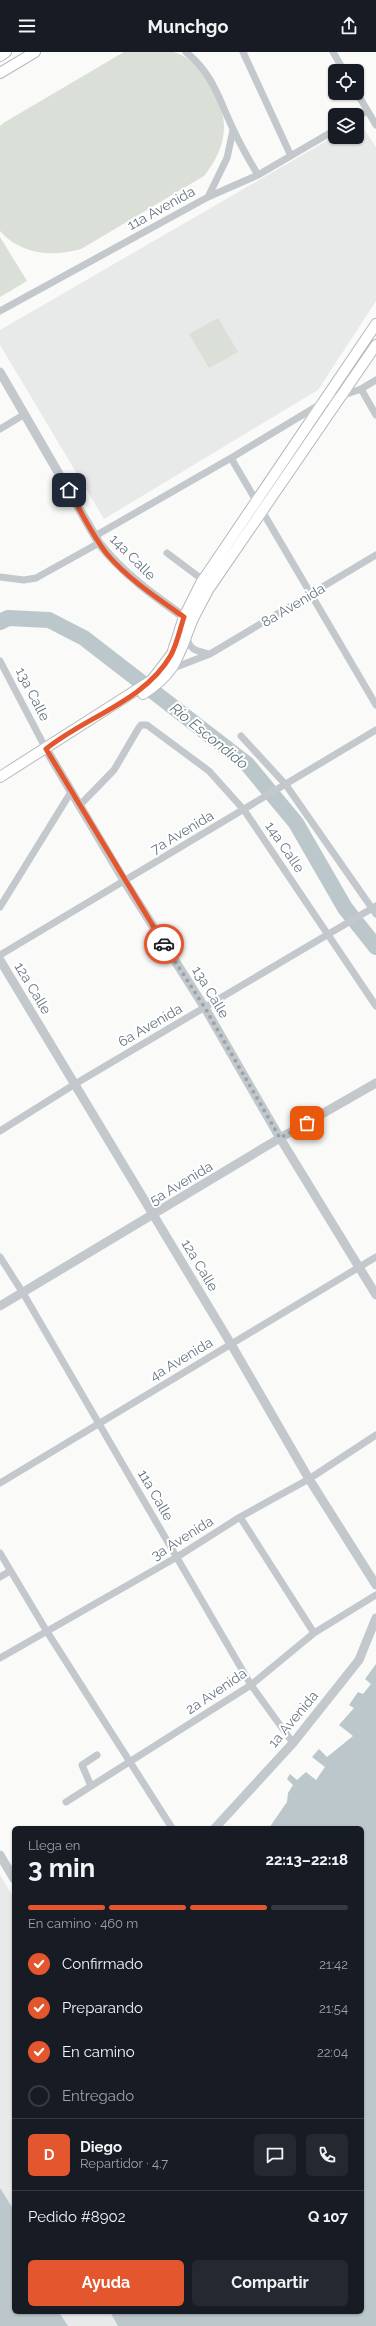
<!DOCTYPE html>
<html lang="es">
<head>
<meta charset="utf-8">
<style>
	body { margin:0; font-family:Raleway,sans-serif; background:#242831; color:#f1f3f6; height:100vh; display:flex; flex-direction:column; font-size:15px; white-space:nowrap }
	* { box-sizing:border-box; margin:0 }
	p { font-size:13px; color:#9ea1a6 }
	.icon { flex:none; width:22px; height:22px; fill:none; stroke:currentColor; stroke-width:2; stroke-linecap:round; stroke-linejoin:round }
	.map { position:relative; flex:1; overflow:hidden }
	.drawer { position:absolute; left:12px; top:1774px; width:352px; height:488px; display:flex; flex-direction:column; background:#171b24; border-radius:6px; box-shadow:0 1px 3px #0004 }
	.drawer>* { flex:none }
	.controls { position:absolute; left:328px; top:12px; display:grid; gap:8px }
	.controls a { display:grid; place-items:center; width:36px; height:36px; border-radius:6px; background:#171b24; box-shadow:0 1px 3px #0004; font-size:20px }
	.pin { position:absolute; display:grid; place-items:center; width:34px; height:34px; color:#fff; margin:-17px; border-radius:8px; box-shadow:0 2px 6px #0006 }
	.courier { position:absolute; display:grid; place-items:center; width:40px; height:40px; margin:-20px; border:3px solid #e4572e; border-radius:50%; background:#fff; color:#222; box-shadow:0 1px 5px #0007 }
	.overview em { font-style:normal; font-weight:700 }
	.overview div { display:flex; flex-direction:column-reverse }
	.overview { display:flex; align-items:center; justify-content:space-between; height:68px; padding:0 16px }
	h1 { font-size:26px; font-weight:700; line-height:30px }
	.bar { display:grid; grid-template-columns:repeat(4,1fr); gap:6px 4px; align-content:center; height:48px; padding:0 16px }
	.bar i { height:5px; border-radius:3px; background:#363941 }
	.bar .on { background:#e4572e }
	.bar p { grid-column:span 4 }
	.line { display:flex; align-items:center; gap:10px; padding:0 16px; border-top:1px solid #363941 }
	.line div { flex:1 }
	.round { display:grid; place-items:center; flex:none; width:42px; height:42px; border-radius:6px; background:#242831 }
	ol { padding:0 16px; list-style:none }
	li { display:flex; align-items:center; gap:12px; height:44px }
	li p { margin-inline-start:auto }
	li .icon { padding:4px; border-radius:50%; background:#e4572e; color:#fff; stroke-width:4 }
	li:last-child { color:#9ea1a6 }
	li i { width:22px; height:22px; border:2px solid #363941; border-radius:50% }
	.cta { display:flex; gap:8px; margin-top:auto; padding:8px 16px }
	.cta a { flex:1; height:46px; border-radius:6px; background:#e4572e; color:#fff; font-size:16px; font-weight:700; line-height:46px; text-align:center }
	.cta a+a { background:#242831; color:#f1f3f6 }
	header { display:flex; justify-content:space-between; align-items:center; height:52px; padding:0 16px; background:#171b24; font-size:18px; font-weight:700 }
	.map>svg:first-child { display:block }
	.built { fill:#e8e9e9 }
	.green { fill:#dadfd7 }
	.water { fill:#bbc7cb }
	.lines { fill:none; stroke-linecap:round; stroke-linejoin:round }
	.river { stroke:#bbc7cb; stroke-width:16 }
	.secondary-casing { stroke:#b3babf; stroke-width:12 }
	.minor { stroke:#c3c8cc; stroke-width:7 }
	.tertiary { stroke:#c3c8cc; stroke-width:9 }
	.secondary { stroke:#fff; stroke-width:10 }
	.done { stroke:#99a4ac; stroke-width:4; stroke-dasharray:0 7.2 }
	.route { stroke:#e4572e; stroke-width:5 }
	.labels { text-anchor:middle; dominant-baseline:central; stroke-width:4; stroke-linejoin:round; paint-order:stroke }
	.street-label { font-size:14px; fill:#657683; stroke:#fff }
	.water-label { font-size:15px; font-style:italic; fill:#60757c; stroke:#fff }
</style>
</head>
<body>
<header><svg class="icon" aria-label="menu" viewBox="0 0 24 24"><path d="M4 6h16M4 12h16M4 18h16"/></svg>Munchgo<svg class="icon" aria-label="share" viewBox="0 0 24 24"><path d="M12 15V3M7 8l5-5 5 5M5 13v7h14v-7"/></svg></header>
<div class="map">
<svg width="376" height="2274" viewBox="0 0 376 2274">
	<rect width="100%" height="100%" fill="#fafaf8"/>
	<path class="built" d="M359,70L376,95V249L318,338L104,467L0,293V278L335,84L357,85V72Z
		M0,1823L14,1846V2158L0,2136Z
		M59,2260H110L118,2274H68Z"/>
	<path class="green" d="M124,0C139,0 158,0 173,0C200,6 224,48 224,74C224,93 216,109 204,124L81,197C53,205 21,203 0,179V74L5,70Z
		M0,185L27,229L0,245Z
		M218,266L238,300L209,316L189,282Z"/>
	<path class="water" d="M376,1612V2274H118L110,2260H362V1776H269L287,1750L288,1741L293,1733L287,1727L290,1722L297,1728L306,1720L316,1728L325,1715L312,1705L319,1697L327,1705L353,1684L339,1673L354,1656L349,1653L358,1640L363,1642L371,1632L365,1627Z
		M0,2136L14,2158V2260H59L68,2274H0Z"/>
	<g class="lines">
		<path class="river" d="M0,570L8,566L49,568L84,586L247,712L296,771L345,856L376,895"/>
		<g class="secondary-casing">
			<path id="secondary" d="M0,4L6,0
				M0,21L35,0
				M143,642C177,620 178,604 192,569C197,558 203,548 208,538L376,293
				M0,725L152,628L172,602L184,565L201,531L376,272"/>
		</g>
		<path class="minor" d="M186,0C214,23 219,48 234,79C241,94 249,108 258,123
			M243,0L291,104
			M333,0L344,19
			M357,41L376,73
			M357,65L367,59
			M208,145L227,106L233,78
			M0,259L208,145L258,123L335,78
			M361,337L376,363
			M0,377L25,362
			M231,406L376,653
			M95,484L231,406L324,350L361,337L376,328
			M167,501L203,528
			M0,525L24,528L36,526L99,491
			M187,586C190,599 198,599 209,602
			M0,609L46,697
			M171,617L210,602L376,503
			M241,684L286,733L376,862
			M79,754L114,718L138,677L141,673H147L209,719L244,758L376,954
			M0,855L71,740
			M0,903L376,678
			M0,1079L75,1032L376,854
			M0,1205L23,1241L251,1633L293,1691
			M0,1431L376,1205
			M240,1465L314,1581
			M0,1501L46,1578L172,1776
			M0,1525L10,1519
			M0,1606L177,1505L240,1465L309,1427L376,1383
			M91,1734L82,1713L97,1703
			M66,1750L251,1633L314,1581L376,1543"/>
		<path class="tertiary" d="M0,320L99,491C122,521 153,543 184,565L189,567
			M46,697L125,830L205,956L280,1086L376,1243
			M0,908L231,1292L309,1427L376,1533
			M0,1254L280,1086L376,1031
			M215,1776L293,1691L359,1608L376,1566
			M0,1803L14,1827"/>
		<use href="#secondary" class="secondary"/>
	</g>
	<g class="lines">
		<path class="done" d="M164,892L205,956L280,1086L307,1071"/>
		<path class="route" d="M69,438C81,460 92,483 107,502C128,527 157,546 184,565C180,577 177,592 171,603C145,649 85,665 46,697L164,892"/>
	</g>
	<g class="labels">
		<g class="street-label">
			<text transform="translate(161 156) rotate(-29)">11a Avenida</text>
			<text transform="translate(133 505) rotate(45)">14a Calle</text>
			<text transform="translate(293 553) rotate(-31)">8a Avenida</text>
			<text transform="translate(33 642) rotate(63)">13a Calle</text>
			<text transform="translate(182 780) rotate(-31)">7a Avenida</text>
			<text transform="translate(285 795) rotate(56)">14a Calle</text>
			<text transform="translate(33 936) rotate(59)">12a Calle</text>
			<text transform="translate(211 940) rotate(59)">13a Calle</text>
			<text transform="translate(150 973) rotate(-30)">6a Avenida</text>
			<text transform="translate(181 1131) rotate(-31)">5a Avenida</text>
			<text transform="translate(200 1213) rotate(59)">12a Calle</text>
			<text transform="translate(181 1307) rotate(-31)">4a Avenida</text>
			<text transform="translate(156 1443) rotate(60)">11a Calle</text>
			<text transform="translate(182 1486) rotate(-32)">3a Avenida</text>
			<text transform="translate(216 1639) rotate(-34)">2a Avenida</text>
			<text transform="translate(293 1667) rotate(-50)">1a Avenida</text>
		</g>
		<g class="water-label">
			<text transform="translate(209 684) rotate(39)">Río Escondido</text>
		</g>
	</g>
</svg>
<div class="controls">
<a><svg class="icon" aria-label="locate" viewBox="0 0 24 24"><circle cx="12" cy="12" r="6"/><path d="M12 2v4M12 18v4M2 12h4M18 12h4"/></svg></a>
<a><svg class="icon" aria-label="layers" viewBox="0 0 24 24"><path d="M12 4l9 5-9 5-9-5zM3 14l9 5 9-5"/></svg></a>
</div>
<div class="pin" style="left:307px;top:1071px;background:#ea580c"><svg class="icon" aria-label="bag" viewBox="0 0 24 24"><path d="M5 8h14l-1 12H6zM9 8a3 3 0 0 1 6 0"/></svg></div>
<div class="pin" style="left:69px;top:438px;background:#1f2937"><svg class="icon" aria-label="home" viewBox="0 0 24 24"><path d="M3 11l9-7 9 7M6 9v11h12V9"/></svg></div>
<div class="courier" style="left:164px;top:892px"><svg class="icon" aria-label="car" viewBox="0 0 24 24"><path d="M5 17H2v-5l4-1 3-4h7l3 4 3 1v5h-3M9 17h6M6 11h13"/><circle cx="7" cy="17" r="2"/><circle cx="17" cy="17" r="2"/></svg></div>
<section class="drawer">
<div class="overview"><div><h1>3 min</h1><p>Llega en</p></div><em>22:13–22:18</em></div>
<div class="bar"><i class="on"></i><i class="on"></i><i class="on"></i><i></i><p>En camino · 460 m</p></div>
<ol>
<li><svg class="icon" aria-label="check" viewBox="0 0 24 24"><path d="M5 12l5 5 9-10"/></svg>Confirmado<p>21:42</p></li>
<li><svg class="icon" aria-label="check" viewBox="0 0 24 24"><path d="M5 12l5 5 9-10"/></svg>Preparando<p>21:54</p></li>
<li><svg class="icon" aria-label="check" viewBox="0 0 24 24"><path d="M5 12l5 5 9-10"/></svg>En camino<p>22:04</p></li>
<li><i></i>Entregado</li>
</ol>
<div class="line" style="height:72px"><b class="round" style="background:#e4572e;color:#fff">D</b><div><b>Diego</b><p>Repartidor · 4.7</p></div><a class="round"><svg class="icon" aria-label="chat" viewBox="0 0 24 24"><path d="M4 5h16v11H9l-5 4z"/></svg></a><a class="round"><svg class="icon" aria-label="phone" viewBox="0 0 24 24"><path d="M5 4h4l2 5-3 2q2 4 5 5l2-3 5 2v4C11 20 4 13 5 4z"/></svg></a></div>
<div class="line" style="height:52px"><div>Pedido #8902</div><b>Q 107</b></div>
<div class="cta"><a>Ayuda</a><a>Compartir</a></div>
</section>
</div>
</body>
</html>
